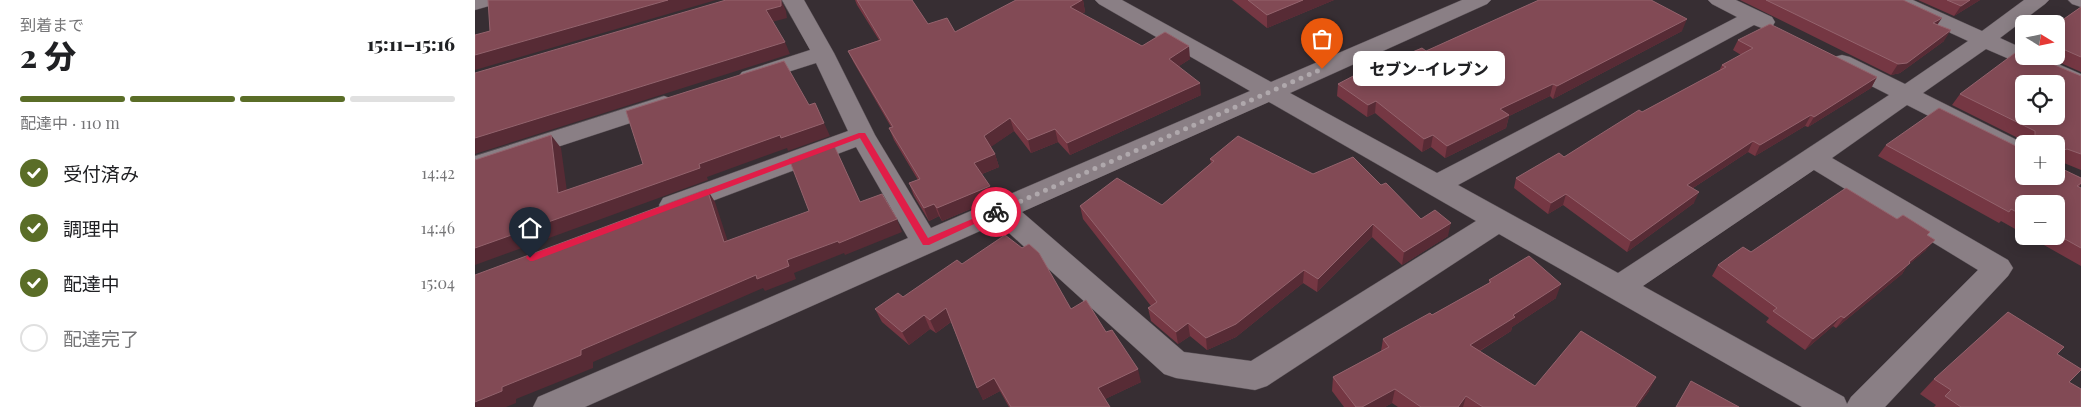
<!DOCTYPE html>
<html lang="ja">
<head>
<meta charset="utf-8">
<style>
	body { margin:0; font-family:"Playfair Display","Noto Sans JP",serif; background:#f2f2f2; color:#202124; height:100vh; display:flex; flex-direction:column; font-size:19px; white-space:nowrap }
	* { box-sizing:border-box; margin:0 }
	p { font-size:16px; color:#757577 }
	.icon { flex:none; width:28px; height:28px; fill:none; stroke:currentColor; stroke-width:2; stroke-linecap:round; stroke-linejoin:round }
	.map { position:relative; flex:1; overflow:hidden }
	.drawer { display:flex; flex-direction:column; background:#fff; width:475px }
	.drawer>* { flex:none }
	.needle { width:32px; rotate:100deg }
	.fabs { position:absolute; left:1540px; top:15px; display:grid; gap:10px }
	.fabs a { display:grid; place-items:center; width:50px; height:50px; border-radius:8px; background:#fff; box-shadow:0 2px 12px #0003; font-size:25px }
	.pin { position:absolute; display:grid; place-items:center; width:42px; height:42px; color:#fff; margin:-51px -21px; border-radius:50% 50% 50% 0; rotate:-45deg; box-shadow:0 0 5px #0007 }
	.pin .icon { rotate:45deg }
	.courier { position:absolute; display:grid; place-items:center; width:50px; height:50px; margin:-25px; border:4px solid #e11d48; border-radius:50%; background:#fff; color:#222; box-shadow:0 1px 6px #0007 }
	.bubble { position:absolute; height:35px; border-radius:8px; background:#fff; box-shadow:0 2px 12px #0003; font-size:16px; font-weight:800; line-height:35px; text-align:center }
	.headline em { font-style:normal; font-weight:800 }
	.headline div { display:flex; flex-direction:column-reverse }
	.headline { display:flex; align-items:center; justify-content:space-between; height:85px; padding:0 20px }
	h1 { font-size:32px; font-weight:800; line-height:38px }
	.bar { display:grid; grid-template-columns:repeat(4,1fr); gap:8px 5px; align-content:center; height:60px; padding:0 20px }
	.bar i { height:6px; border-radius:4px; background:#e0e0e0 }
	.bar .selected { background:#5a6d27 }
	.bar p { grid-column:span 4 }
	ol { padding:0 20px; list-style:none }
	li { display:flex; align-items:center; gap:15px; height:55px }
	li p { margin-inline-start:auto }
	li .icon { padding:5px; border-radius:50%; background:#5a6d27; color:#fff; stroke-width:4 }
	li:last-child { color:#757577 }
	li i { width:28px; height:28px; border:2px solid #e0e0e0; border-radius:50% }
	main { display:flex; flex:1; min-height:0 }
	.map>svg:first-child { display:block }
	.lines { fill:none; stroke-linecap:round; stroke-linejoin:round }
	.minor-casing { stroke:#554d52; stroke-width:1 }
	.minor { fill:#8a7f85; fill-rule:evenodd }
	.wall { fill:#753743 }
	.shaded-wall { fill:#572b35 }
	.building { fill:#824a55; stroke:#94636d; fill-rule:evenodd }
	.route { fill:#e11d48 }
	.done { stroke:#afa8ac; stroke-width:5; stroke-dasharray:0 9 }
</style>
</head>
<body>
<main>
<section class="drawer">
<div class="headline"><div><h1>2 分</h1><p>到着まで</p></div><em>15:11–15:16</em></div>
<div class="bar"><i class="selected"></i><i class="selected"></i><i class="selected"></i><i></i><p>配達中 · 110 m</p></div>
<ol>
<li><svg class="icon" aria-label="check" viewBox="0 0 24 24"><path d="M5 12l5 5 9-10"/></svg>受付済み<p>14:42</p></li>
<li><svg class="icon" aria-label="check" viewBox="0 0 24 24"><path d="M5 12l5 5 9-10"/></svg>調理中<p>14:46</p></li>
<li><svg class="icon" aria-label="check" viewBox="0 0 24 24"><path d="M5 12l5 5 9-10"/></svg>配達中<p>15:04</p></li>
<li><i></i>配達完了</li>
</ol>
</section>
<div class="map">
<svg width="1606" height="407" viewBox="0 0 1606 407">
	<rect width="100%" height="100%" fill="#372e33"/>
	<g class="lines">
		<g class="minor-casing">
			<path id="minor" d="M0,0H25L21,4L0,10Z
				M307,0H329L359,53L400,135L456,228L775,91L624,4L620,0H647L796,82L987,0H1016L1012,4L815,93L962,173L1262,17L1237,4L1233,0H1261L1297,17L1300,22L1297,27L1289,29L1279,25L983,185L1143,273L1414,95L1359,67L1355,62L1359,57L1367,55L1375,57L1430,84L1493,41L1413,4L1409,0H1438L1507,31L1549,0H1574L1570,4L1525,38L1549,49V56H1565L1606,74V90L1511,49L1448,93L1550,144L1549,163L1540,160L1432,105L1357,158L1533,260L1538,268L1533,276L1410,407H1327L1024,234L792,386L780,390L701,378L689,374L523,223L110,407H58L63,397L433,238L381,147L208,212L198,215L188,212L184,205L188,198L373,131L341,63L275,84L267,82L263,77L267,72L335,50ZM794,102L1001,221L776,361L709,352L547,212ZM1339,170L1503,270L1376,397L1372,404L1369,397L1168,286Z
				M1593,0H1606V7L1597,4Z
				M189,96L198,99L201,104L198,109L0,174V156Z"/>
		</g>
		<use href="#minor" class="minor"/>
	</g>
	<path class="wall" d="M380,0H437L453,24L480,32L608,0L610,12L607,14L667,46L715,59L704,66L726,95L595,155L583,142L556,153L539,131L515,147L520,154L524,167L507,174L519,199L467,221L464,216L454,221L439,196L434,183L443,180L419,140L414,128L416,127L379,63L373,51L404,40L382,5Z
		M757,0H859L792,28Z
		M1265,0H1428L1467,18L1462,24L1469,41L1425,73L1416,75Z
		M1443,0H1505L1479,16Z
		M1606,7V72L1570,56H1581V24Z
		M1207,31L1078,99L1075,96L1034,116L1031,128L970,158L956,147L947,152L900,113L892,117L862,96L863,84L904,66L951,51Z
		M1263,40L1402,77L1396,88L1333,127L1330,126L1280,156L1273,152L1218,188L1219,203L1152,252L1088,205L1073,214L1039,188L1041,178L1089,157L1167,112L1244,71L1247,65L1266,55L1258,50Z
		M1606,76V170L1589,163L1585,168L1606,178V184L1604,187L1606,188V266L1553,236H1581V204H1549V234L1526,221L1524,223L1403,156L1411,145L1581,176V144H1551V142L1477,105L1485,94Z
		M735,159L906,185L946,219L973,236L927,265L897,237L842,292L828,283L761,337L732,350L715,336L703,344L676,321L673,308L676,306L608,219L605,206L687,205L736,163Z
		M1422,219L1455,232L1452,235L1451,250L1432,266L1427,274L1361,328L1358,326L1330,350L1291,322L1294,318L1237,276L1243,265L1276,252Z
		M487,264L596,309L631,332L666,382L630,399L635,407H534L525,391L508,400L476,322L461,333L455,329L434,345L407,322L400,309L428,297Z
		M1014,280L1081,298L1037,327L1036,331L1005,351L1060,386L1174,391L1162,407H923L917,403L910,407H869L857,391L858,377L906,351L908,339L957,315L1014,283Z
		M1582,354L1606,407H1459L1461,405L1445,394L1459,379Z"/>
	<path class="shaded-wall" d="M193,0H241L0,70V55Z
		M306,0L311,11L312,18L297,22L291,10Z
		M608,0L610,12L597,19L595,7Z
		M828,0H859L792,28V15Z
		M1495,0H1505L1479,16L1486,6Z
		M1467,18L1460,28L1458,23Z
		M1212,19L1207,31L1078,99L1082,86Z
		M1476,30L1469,41L1425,73L1416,75L1423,64Z
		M310,42L315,54L0,154V138Z
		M714,46L715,59L695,72L694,59Z
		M1402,77L1396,88L1333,127L1339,117Z
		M725,83L726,95L595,155L592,143Z
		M1078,84L1075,96L1034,116L1031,128L970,158L972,146L1025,109Z
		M901,101L900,113L892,117L893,105Z
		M340,103L355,136L313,151L312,148L232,177L233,180L0,265V248Z
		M1336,115L1330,126L1280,156L1285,145Z
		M535,118L539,131L513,149L509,136Z
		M580,129L583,142L556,153L553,140Z
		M76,135L86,148L94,206L83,193Z
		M958,135L956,147L947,152L949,139Z
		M1278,141L1273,152L1207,195L1212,185Z
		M520,154L524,167L504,175L499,163Z
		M515,186L519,199L467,221L462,208Z
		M232,189L240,202L257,254L249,242Z
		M1224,192L1219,203L1152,252L1156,241Z
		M1091,194L1088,205L1073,214L1076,203Z
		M459,204L464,216L454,221L449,208Z
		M422,219L427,232L370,255L369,253L319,273L321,279L290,291L288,288L118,362V368L41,399V403L31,407H0V402L27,387L106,350L312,260Z
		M976,223L973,236L927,265L929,252Z
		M898,224L897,237L842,292L843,279Z
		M1460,240L1451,250L1432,266L1427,274L1361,328L1369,318Z
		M829,270L828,283L761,337L732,350L731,338Z
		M1086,284L1081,298L1037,327L1036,331L991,359L995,345L1038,315Z
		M471,308L477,321L461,333L455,320Z
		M449,315L455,329L434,345L427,332Z
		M1366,316L1358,326L1330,350L1338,339Z
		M713,323L715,336L703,344L701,332Z
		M663,369L666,382L626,401L623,388Z
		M1181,377L1174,391L1162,407H1160Z
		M519,378L525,391L508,400L502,388Z
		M920,389L917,403L910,407H887Z
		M991,396L988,407H983Z"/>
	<path class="building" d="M13,0H193L0,55V35L15,31Z
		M251,0H306V6L291,10L310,42L0,138V73Z
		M382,0H437L453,24L472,18L480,32L541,0H607L595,7L667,46L690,32L714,46L694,59L725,83L592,143L580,129L553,140L535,118L509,136L520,154L499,163L515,186L462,208L459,204L449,208L434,183L445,179L414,128L418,127L373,51L406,40Z
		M773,0H828L792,15Z
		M1064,0H1176L1212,19L1082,86L1078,84L1025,109L1034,115L972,146L958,135L949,139L901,101L893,105L863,84L901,64L904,66L947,48L951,51Z
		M1291,0H1428L1467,18L1458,23L1476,30L1432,63L1423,64Z
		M1472,0H1495L1486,6Z
		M1606,7V57L1581,46V24H1577L1582,19L1586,21Z
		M1295,24L1402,77L1339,117L1336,115L1285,145L1278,141L1212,185L1224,192L1156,241L1091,194L1076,203L1041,178L1084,153L1089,157L1164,110L1167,112L1251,67L1247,65L1278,48L1263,40Z
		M1544,50L1549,52V56H1558L1606,76V154L1592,149L1589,150V163L1581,164V144H1560V131L1485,94ZM1549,84H1581V116H1549Z
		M309,61L334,105L340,103L349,123L306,138L305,135L224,164L225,168L0,248V160L76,135L83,193L168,164L151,111Z
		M1464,108L1549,150V176H1581V166L1606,178V183L1602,186L1606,188V248L1581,234V204H1549V216L1536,209L1534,212L1411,145Z
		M763,136L838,174L878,157L906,185L911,183L946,219L960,210L976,223L929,252L898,224L843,279L829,270L761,324L731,338L713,323L701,332L673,308L682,302L605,206L642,178L687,205L739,161L735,159Z
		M358,143L385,202L407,194L422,219L364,243L363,241L312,260L314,266L282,279L281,275L106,350V355L27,387V391L0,402V275L232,189L249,242L334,211L314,159Z
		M1371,188L1422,219L1428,215L1455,232L1452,235L1460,240L1434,262L1435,263L1369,318L1366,316L1338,339L1298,311L1302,308L1243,265L1268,247L1276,252Z
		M530,235L547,248L554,244L564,253L596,309L611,300L631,332L637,330L663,369L623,388L635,407H536L519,378L502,388L471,308L455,320L449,315L427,332L400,309L423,293L428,297L482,260L487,264Z
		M1054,256L1086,284L1038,315L1040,317L995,345L1060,386L1106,331L1181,377L1160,407H1008L991,396L983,407H946L920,389L887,407H881L858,377L914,347L908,339L955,313L957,315L1016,282L1014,280Z
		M1533,312L1589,347L1582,354L1606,369V370L1594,382L1606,389V407H1486L1470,396L1476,390L1459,379Z
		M1216,381L1264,407H1201Z"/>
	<path class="route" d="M384,133H390L453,238L518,210L521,209L525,212L454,245H448L385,138L58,261H55L51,258L52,256Z"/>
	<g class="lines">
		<path class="done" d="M521,212L847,69"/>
	</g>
</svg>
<div class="fabs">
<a><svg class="needle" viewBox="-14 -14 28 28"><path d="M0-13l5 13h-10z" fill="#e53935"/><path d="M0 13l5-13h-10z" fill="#757577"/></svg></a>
<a><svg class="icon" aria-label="locate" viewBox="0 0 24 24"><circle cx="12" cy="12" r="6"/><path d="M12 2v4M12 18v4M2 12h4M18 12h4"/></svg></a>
<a>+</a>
<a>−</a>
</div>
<div class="pin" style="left:847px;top:69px;background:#ea580c"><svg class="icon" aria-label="bag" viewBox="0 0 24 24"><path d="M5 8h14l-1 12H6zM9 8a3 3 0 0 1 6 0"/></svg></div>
<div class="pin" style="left:55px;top:258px;background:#1f2937"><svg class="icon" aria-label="home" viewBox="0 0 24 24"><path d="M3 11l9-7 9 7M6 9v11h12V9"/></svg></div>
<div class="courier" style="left:521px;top:212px"><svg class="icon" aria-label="bike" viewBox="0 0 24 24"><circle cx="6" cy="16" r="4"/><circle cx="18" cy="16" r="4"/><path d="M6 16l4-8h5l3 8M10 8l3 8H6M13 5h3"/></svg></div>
<div class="bubble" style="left:878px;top:51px;width:152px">セブン-イレブン</div>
</div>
</main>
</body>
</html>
